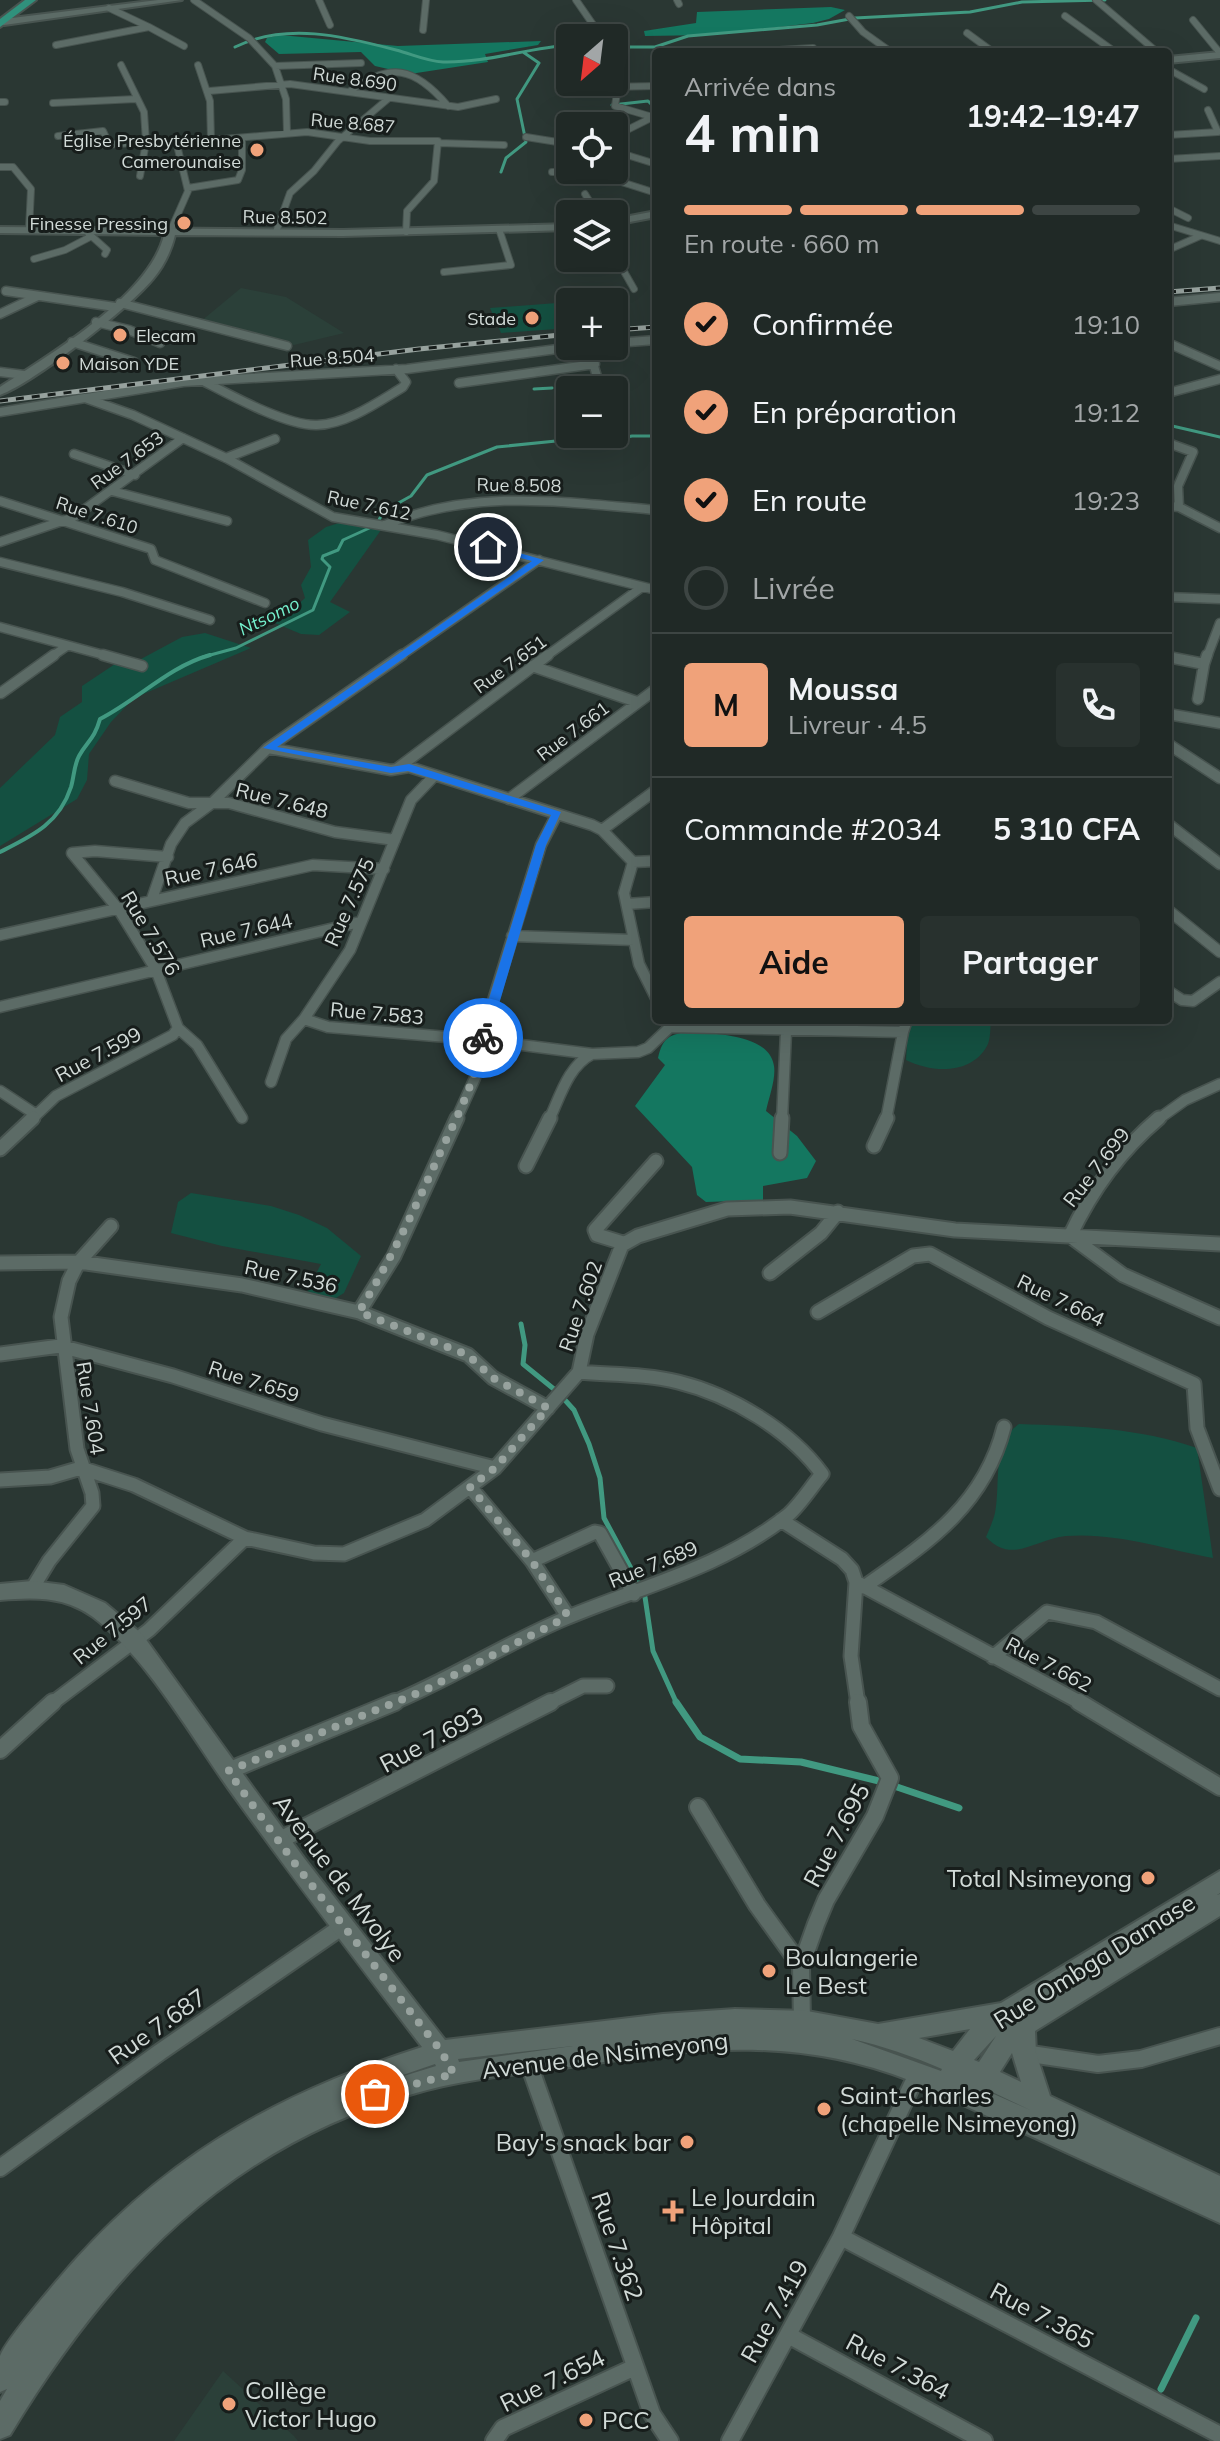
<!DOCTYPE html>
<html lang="fr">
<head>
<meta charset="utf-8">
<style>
	body { margin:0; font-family:Mulish,sans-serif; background:#28312e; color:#f1f3f6; height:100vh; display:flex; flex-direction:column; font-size:30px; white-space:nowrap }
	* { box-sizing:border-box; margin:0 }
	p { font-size:26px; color:#a2a6a7 }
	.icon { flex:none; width:44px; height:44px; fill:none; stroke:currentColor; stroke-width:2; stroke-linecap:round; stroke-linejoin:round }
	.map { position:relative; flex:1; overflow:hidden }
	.details { position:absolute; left:652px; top:48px; width:520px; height:976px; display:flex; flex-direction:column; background:#202926; border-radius:8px; box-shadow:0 8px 32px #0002,0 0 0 2px #3d4543 }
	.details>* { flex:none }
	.needle { width:52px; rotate:208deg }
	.fabs { position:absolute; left:556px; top:24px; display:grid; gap:16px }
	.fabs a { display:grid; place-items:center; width:72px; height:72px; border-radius:8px; background:#202926; box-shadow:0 8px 32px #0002,0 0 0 2px #3d4543; font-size:40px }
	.pin { position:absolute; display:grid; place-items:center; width:68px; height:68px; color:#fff; margin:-34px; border:4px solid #fff; border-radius:50%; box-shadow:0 2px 8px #0007 }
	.courier { position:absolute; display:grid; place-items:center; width:80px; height:80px; margin:-40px; border:6px solid #1a73e8; border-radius:50%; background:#fff; color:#222; box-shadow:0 2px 10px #0007 }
	.summary em { font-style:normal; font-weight:700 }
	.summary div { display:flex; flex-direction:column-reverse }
	.summary { display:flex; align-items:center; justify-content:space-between; height:136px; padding:0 32px }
	h1 { font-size:52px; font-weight:700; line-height:60px }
	.bar { display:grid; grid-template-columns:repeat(4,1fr); gap:12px 8px; align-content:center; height:96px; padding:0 32px }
	.bar i { height:10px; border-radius:6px; background:#3d4543 }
	.bar .current { background:#f0a27a }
	.bar p { grid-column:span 4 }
	.line { display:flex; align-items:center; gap:20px; padding:0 32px; border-top:2px solid #3d4543 }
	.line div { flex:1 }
	.round { display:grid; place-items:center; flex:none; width:84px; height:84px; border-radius:8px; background:#28312e }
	ol { padding:0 32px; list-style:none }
	li { display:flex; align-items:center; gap:24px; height:88px }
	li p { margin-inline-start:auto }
	li .icon { padding:8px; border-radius:50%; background:#f0a27a; color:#111; stroke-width:4 }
	li:last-child { color:#a2a6a7 }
	li i { width:44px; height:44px; border:4px solid #3d4543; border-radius:50% }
	.cta { display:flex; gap:16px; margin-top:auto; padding:16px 32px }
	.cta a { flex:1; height:92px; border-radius:8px; background:#f0a27a; color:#111; font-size:32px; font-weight:700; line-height:92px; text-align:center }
	.cta a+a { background:#28312e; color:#f1f3f6 }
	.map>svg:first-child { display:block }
	.built { fill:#2b4039 }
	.green { fill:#145041 }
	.forest { fill:#147760 }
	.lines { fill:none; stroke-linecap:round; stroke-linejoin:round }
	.stream-far3 { stroke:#419981; stroke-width:3 }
	.stream-far2 { stroke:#419981; stroke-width:4 }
	.stream-far1 { stroke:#419981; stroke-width:5 }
	.stream { stroke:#419981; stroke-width:7 }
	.street-far4-casing { stroke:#485450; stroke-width:8 }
	.street-far3-casing { stroke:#485450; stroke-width:11 }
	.street-far2-casing { stroke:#485450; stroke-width:13 }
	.street-far1-casing { stroke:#485450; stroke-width:17 }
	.street-casing { stroke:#485450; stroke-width:20 }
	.secondary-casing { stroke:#485450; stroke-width:4 }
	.primary-casing { stroke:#485450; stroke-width:4 }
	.street-far4 { stroke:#5c6b66; stroke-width:6 }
	.street-far3 { stroke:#5c6b66; stroke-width:8 }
	.street-far2 { stroke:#5c6b66; stroke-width:10 }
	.street-far1 { stroke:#5c6b66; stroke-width:13 }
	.street { stroke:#5c6b66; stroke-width:16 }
	.secondary { fill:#5c6b66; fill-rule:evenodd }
	.primary { fill:#30917c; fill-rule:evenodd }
	.rail-casing { stroke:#97a29e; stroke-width:5 }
	.rail { stroke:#171d1b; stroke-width:3; stroke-dasharray:8; stroke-linecap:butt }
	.route { fill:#1a73e8 }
	.done { stroke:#97a29e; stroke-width:8; stroke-dasharray:0 14.4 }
	.poi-dot { fill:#f0a27a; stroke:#171d1b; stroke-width:3 }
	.labels { text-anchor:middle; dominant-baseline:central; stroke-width:6; stroke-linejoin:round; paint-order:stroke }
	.far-street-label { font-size:18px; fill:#d2dbd8; stroke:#171d1b }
	.far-poi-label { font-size:18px; fill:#d2dbd8; stroke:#171d1b; text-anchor:end }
	.far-water-label { font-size:18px; font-style:italic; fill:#74efcc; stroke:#171d1b }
	.street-label { font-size:20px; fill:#d2dbd8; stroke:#171d1b }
	.near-street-label { font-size:24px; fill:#d2dbd8; stroke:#171d1b }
	.near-poi-label { font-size:24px; fill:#d2dbd8; stroke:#171d1b; text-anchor:start }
</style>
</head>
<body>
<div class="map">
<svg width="1220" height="2441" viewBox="0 0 1220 2441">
	<rect width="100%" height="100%" fill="#2a3733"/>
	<path class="built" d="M241,288L286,297L344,333L294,345L200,322Z
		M223,2371L294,2436L298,2441H174Z"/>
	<path class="green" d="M570,302V328L501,333L490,308Z
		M339,523L381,530L330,602L350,612L319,635L301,634L270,621L293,609L305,598L301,585L311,567L308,540L326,527Z
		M205,633L251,648L134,698L111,722L89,754L87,780L77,799L0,846V788L55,735L60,717L82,702V686L115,664L141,659L182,637Z
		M674,1020H991C990,1027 991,1039 987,1046C971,1075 932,1073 906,1060L907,1044L892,1026L676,1024Z
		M191,1193L271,1206L299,1215L327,1228L361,1256L344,1293L331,1301L307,1291L321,1264L222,1246L171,1233L178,1202Z
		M1019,1424C1080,1426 1139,1428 1197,1448L1213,1558C1165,1549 1115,1532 1066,1536C1035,1539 1012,1565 986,1537C989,1530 993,1521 995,1513C1001,1483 991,1443 1019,1424Z"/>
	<path class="forest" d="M831,7L845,10L829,19L813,23L710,35L645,36L644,31L696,23L697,12Z
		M280,35L398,46L541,41L538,45L485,54L488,62L410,74L375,66L361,52L279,54L265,42L267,38Z
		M690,1031C714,1035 769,1033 774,1066C776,1079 769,1097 766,1111L797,1136L816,1161L807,1178L763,1186V1200L706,1202L697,1195L692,1167L635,1106L665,1065L658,1058C663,1037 669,1035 690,1031Z"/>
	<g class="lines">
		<path class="stream-far3" d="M235,47C286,22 343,36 396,50C412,54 426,61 443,62C487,63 527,48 570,45
			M614,47H655L688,36L817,25L855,18L970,12L1022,2L1105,0
			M612,105L648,101L656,109
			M501,172L506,158L526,142L517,99L539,63L523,52
			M534,389L552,388
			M1168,425L1220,437
			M203,657L236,648L313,610L330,567L322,559L323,556L338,550L343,540L376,525L384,511L411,496L427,475L497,447L556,441L592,444L632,436H656"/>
		<path class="stream-far2" d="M0,852C32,836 59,824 71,787C74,777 74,765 79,756C88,740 94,740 100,719C139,699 168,667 210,655"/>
		<path class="stream-far1" d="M521,1324L525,1345L523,1364L560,1394
			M564,1399L574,1410L589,1444L600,1478L604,1518L641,1587
			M645,1597L653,1651L677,1704"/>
		<path class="stream" d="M676,1702L700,1737L740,1759L801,1762L883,1782
			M897,1787L959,1808
			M1161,2389L1196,2318"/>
		<g class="street-far4-casing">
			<path id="street-far4" d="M194,0L249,38L275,66
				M319,0L330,25
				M576,0L594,26L595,38
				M677,0L679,4
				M1096,0L1157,52
				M849,16L863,32L891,52
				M1065,16L1115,52
				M1193,20L1220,53
				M149,27L184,46
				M423,30L426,0
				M967,33L993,52
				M56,45L149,27L109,8
				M746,52L813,48
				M121,65L144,112L146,142L176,141L188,191L170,232
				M1168,69L1204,89
				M618,86L615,106L656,118
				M561,88L656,86
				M209,91L290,84L458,107L496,99
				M349,92C390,62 414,66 448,106
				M0,102H5
				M53,103L136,99
				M287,133L286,99L275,66L361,63
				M621,133L653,117
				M1168,135L1218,132L1208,110
				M58,136L103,131L109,144
				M526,137L570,144
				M211,140L307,132L370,141H438L434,181L407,211L406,232
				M176,141L211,140L210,101L198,65
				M438,143L504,145
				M103,145L146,142L140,176
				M614,151L656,164
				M1168,159L1220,156
				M0,167H13L31,189L29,230
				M552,172H590L656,193
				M188,188L238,180L242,170V138
				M585,194L597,214
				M1168,208L1188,218
				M1168,225L1220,241
				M276,232L290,193L314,171L338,141L389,98
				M88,233L107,250L105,254
				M1168,250L1200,236
				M614,254L634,289
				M34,259L65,250L90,237
				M444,272L511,265L499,229"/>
		</g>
		<g class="street-far3-casing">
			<path id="street-far3" d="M6,291L115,307
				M1168,302L1220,297
				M120,303L287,346
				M0,314L38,296
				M96,322L129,330L160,343
				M72,342L134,362
				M614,343L656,340
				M1168,343L1220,366
				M588,346L601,390
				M0,372L24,375
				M205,382C232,396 287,426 317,425C347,424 378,402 403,387L406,382L396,369
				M459,383L595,364
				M1168,393L1220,379
				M87,398L183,382L407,369L580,346
				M0,412L85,398L133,415L226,458L333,517L437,535L656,590
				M1168,443L1193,452L1178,486L1179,507
				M74,454L135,475
				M226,458L275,439
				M112,491L227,521
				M0,501L151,549L155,560L265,603
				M1168,506L1179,507L1220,528
				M385,525C473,488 564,502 656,510
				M0,542L74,517L183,438
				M0,562L122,592L210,620
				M1168,597L1220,599
				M0,627L111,657
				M51,657L67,646
				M399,657L539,560
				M545,657L642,587
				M1207,657L1220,623"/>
		</g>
		<g class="street-far2-casing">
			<path id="street-far2" d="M103,655L142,666
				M1168,657L1204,664L1198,699
				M1204,664L1207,655
				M532,666L637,702
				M1,693L54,655
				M1168,714L1220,723
				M1168,744L1220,778
				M268,748L391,770L409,767L592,825L602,830L633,862L624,893L639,964L656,998
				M398,768L548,655
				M115,781L189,803H229L335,832L395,840
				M509,799L656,689
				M1168,824L1220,864
				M602,830L656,790
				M168,857L95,851L72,853L119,910L156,970L178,1028L197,1045L242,1118
				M633,862L656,861
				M152,899L171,844L185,823L212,803L268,748L402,655
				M627,904L656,902
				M1168,910L1220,952
				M0,935L313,865L384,869
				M512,936L634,940
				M1168,991L1182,1000L1193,1001L1220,982
				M0,1007L360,922
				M304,1019L328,1027L483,1040L592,1054L638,1052L648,1048L670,1027L667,1020
				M670,1027L903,1032L907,1020
				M271,1082L286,1039L304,1019L350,950L411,800L434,776
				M0,1091L35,1114
				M31,1120L56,1096L173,1035L178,1028
				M456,1120L475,1078L486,1023L541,845L557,814
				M549,1120C560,1097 568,1066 592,1054
				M782,1120L786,1032
				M886,1120L903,1032
				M1157,1120L1185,1100L1220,1084"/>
		</g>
		<g class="street-far1-casing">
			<path id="street-far1" d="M1159,1118C1121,1150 1091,1191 1070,1236L1123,1275L1220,1318
				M874,1146L887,1118
				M0,1149L33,1118
				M780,1153L782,1118
				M526,1166L550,1118
				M623,1243L597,1235L595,1230L656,1161
				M0,1263L79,1262L242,1285L359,1312L468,1355L493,1378L548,1408
				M770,1273L821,1233L838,1212
				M359,1312L394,1256L457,1118
				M818,1312L913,1256L930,1254L1048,1318L1194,1384L1197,1428L1220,1489
				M0,1354L60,1346L173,1376L322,1424L495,1468
				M0,1480L50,1477L81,1468L134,1485L245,1538L314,1553L344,1554L425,1520L495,1468L579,1372L587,1334L622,1245L638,1236L727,1209L790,1207L955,1230L1220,1244
				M470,1487L532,1561L595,1532L600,1533L634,1594
				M781,1520L842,1559L852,1570L856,1582L851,1656L858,1704
				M532,1561L566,1613L565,1618
				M856,1582L1083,1704
				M864,1587C927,1543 984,1506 1004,1427
				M32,1589L49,1561L93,1506L92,1493L77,1449L61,1317L69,1281L78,1263L111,1226
				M993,1657L1047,1612L1096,1622L1220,1689
				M51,1704L149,1630L245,1538
				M390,1704C451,1679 506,1643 566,1618C642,1586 719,1569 787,1516C800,1505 811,1487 822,1474C790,1430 731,1395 678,1382C646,1374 612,1375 579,1372
				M547,1704L583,1686H607"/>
		</g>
		<g class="street-casing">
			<path id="street" d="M1079,1702L1220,1787
				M0,1750L53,1702
				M228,1771L395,1702
				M698,1807L757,1905L801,1966
				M278,1841L551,1702
				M802,2022L801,1966L816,1924L826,1900L875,1816L890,1778L861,1726L858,1702
				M1024,2053L1098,2064L1141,2059L1220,2036
				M529,2064L652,2414L670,2441
				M0,2168L160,2052L343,1926
				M841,2237L1220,2435
				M788,2335L984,2441
				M494,2441L503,2428L635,2367
				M730,2441L841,2237L918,2072"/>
		</g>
		<g class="secondary-casing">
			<path id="secondary" d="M158,0H182L4,25L0,23L4,19Z
				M1220,52V58L1168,63V57Z
				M656,211V217L614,225V219Z
				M570,224V230L343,236L175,235C171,251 164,266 153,279C128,309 35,382 0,395V387C51,354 150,295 164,235L0,233V227L343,230Z
				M32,1581L64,1585L105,1603L142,1634L304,1858L445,2040L663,2014L735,2009L807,2011L878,2024L1001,2003L1220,1871V1893L1217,1895L1220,1894V1916L1035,2031L1036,2053L1050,2096L1220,2176V2223L911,2081C800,2037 699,2047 583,2065C528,2074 470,2077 416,2093C227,2146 108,2273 10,2435L0,2439V2401L7,2389L0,2392C0,2382 0,2365 0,2356C7,2339 42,2299 55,2283C157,2161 272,2095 422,2047C356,1961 291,1876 228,1788C189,1733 146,1657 93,1617C65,1596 33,1597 0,1600V1584ZM970,2029L953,2051L919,2038ZM996,2036L979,2062L974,2060ZM852,2039C883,2046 912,2056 942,2069L941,2071ZM573,2046L459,2062L458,2059ZM1012,2053L1021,2082L1000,2072ZM435,2064L436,2066L362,2089ZM988,2090L1030,2110L987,2091Z"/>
		</g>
		<g class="primary-casing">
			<path id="primary" d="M25,0H36L0,27V19Z"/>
		</g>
		<use href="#street-far4" class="street-far4"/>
		<use href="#street-far3" class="street-far3"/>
		<use href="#street-far2" class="street-far2"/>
		<use href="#street-far1" class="street-far1"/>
		<use href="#street" class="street"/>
		<use href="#secondary" class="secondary"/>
		<use href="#primary" class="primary"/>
		<g class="rail-casing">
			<path id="rail" d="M1168,292L1220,288
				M614,330L656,327
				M0,401L419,349L570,334"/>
		</g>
		<use href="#rail" class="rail"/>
	</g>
	<path class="route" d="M488,544L544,560L277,747L391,767L409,764L561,812L546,845L489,1038L483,1042L477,1038L536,845L551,815L408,771L391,773L263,748L532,561L485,549Z"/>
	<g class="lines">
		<path class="done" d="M375,2094L454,2074L441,2051L296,1865L228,1771L425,1690L565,1618L566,1613L532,1561L470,1487L495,1468L548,1408L493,1378L468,1355L359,1312C391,1259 415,1209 440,1153C458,1115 476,1080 483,1038"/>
	</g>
	<g class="poi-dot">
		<circle cx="257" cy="150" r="8"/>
		<circle cx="184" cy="223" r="8"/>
		<circle cx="532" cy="318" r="8"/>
		<circle cx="120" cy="335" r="8"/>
		<circle cx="63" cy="363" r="8"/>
		<circle cx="1148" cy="1878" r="8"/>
		<circle cx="769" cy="1971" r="8"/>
		<circle cx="824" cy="2109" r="8"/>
		<circle cx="687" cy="2142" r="8"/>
		<path d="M669 2199h8v8h8v8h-8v8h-8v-8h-8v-8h8z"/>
		<circle cx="229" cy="2404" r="8"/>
		<circle cx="586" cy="2420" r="8"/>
	</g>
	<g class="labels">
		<g class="far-street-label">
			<text transform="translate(355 79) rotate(8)">Rue 8.690</text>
			<text transform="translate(353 123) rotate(5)">Rue 8.687</text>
			<text transform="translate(285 217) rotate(1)">Rue 8.502</text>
			<text transform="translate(332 358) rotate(-4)">Rue 8.504</text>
			<text transform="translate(127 460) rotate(-36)">Rue 7.653</text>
			<text transform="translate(519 485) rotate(1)">Rue 8.508</text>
			<text transform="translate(369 505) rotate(12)">Rue 7.612</text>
			<text transform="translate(97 515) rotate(18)">Rue 7.610</text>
			<text transform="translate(510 664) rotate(-36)">Rue 7.651</text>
			<text transform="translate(573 731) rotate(-37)">Rue 7.661</text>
		</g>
		<g class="far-poi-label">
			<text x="241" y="140">Église Presbytérienne<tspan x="241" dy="21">Camerounaise</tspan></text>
			<text x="168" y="223">Finesse Pressing</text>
			<text x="516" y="318">Stade</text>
			<text x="136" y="335" text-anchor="start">Elecam</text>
			<text x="79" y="363" text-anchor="start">Maison YDE</text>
		</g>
		<g class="far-water-label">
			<text transform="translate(269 616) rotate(-26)">Ntsomo</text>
		</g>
		<g class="street-label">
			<text transform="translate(282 800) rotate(14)">Rue 7.648</text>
			<text transform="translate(211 869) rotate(-12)">Rue 7.646</text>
			<text transform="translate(349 902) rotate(-66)">Rue 7.575</text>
			<text transform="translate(246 930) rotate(-13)">Rue 7.644</text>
			<text transform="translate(151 933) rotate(59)">Rue 7.576</text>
			<text transform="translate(377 1013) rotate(5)">Rue 7.583</text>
			<text transform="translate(98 1054) rotate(-28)">Rue 7.599</text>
			<text transform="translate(1096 1167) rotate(-52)">Rue 7.699</text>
			<text transform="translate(291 1276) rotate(12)">Rue 7.536</text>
			<text transform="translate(1061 1300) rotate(26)">Rue 7.664</text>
			<text transform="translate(580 1306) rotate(-71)">Rue 7.602</text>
			<text transform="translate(254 1381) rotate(18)">Rue 7.659</text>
			<text transform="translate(91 1408) rotate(81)">Rue 7.604</text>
			<text transform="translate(653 1564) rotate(-22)">Rue 7.689</text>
			<text transform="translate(112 1630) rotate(-39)">Rue 7.597</text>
			<text transform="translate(1049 1664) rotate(28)">Rue 7.662</text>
		</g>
		<g class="near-street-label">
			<text transform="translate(431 1739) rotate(-28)">Rue 7.693</text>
			<text transform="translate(836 1835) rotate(-62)">Rue 7.695</text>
			<text transform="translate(340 1878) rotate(53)">Avenue de Mvolye</text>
			<text transform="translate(1094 1961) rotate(-32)">Rue Ombga Damase</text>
			<text transform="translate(157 2026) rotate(-35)">Rue 7.687</text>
			<text transform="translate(605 2055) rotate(-7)">Avenue de Nsimeyong</text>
			<text transform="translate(618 2246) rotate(71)">Rue 7.362</text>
			<text transform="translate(774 2311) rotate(-61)">Rue 7.419</text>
			<text transform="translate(1042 2315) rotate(28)">Rue 7.365</text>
			<text transform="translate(898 2366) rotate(28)">Rue 7.364</text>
			<text transform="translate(552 2380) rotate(-26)">Rue 7.654</text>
		</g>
		<g class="near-poi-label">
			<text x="1132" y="1878" text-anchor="end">Total Nsimeyong</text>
			<text x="785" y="1957">Boulangerie<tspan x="785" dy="28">Le Best</tspan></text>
			<text x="840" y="2095">Saint-Charles<tspan x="840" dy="28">(chapelle Nsimeyong)</tspan></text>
			<text x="671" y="2142" text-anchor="end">Bay's snack bar</text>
			<text x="691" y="2197">Le Jourdain<tspan x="691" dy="28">Hôpital</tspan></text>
			<text x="245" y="2390">Collège<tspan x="245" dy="28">Victor Hugo</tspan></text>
			<text x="602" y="2420">PCC</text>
		</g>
	</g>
</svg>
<div class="fabs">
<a><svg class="needle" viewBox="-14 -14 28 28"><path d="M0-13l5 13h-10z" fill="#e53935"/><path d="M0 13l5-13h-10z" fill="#a2a6a7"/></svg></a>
<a><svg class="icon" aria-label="locate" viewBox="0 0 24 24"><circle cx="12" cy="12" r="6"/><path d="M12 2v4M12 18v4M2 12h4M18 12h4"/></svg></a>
<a><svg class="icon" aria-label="layers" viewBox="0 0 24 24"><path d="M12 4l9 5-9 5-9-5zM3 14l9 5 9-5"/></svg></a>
<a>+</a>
<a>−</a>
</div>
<div class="pin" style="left:375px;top:2094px;background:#ea580c"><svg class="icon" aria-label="bag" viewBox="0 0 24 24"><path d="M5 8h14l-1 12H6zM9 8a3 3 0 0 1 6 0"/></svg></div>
<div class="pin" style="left:488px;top:547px;background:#1f2937"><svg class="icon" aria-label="home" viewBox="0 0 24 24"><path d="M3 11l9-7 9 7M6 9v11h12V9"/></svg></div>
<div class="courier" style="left:483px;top:1038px"><svg class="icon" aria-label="bike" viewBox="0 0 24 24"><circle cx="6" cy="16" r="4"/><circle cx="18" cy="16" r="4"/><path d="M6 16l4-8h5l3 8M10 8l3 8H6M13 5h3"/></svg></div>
<section class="details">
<div class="summary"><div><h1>4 min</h1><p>Arrivée dans</p></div><em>19:42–19:47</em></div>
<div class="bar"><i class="current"></i><i class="current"></i><i class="current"></i><i></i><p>En route · 660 m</p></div>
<ol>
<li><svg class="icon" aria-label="check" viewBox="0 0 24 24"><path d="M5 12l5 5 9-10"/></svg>Confirmée<p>19:10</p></li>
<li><svg class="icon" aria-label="check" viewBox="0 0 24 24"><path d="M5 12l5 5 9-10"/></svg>En préparation<p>19:12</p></li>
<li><svg class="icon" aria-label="check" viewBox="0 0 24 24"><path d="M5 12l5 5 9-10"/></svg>En route<p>19:23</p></li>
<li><i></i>Livrée</li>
</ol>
<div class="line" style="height:144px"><b class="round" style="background:#f0a27a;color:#111">M</b><div><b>Moussa</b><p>Livreur · 4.5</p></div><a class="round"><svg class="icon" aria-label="phone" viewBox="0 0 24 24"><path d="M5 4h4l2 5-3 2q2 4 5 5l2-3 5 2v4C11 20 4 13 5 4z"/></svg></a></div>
<div class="line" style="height:104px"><div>Commande #2034</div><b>5 310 CFA</b></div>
<div class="cta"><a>Aide</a><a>Partager</a></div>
</section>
</div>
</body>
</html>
